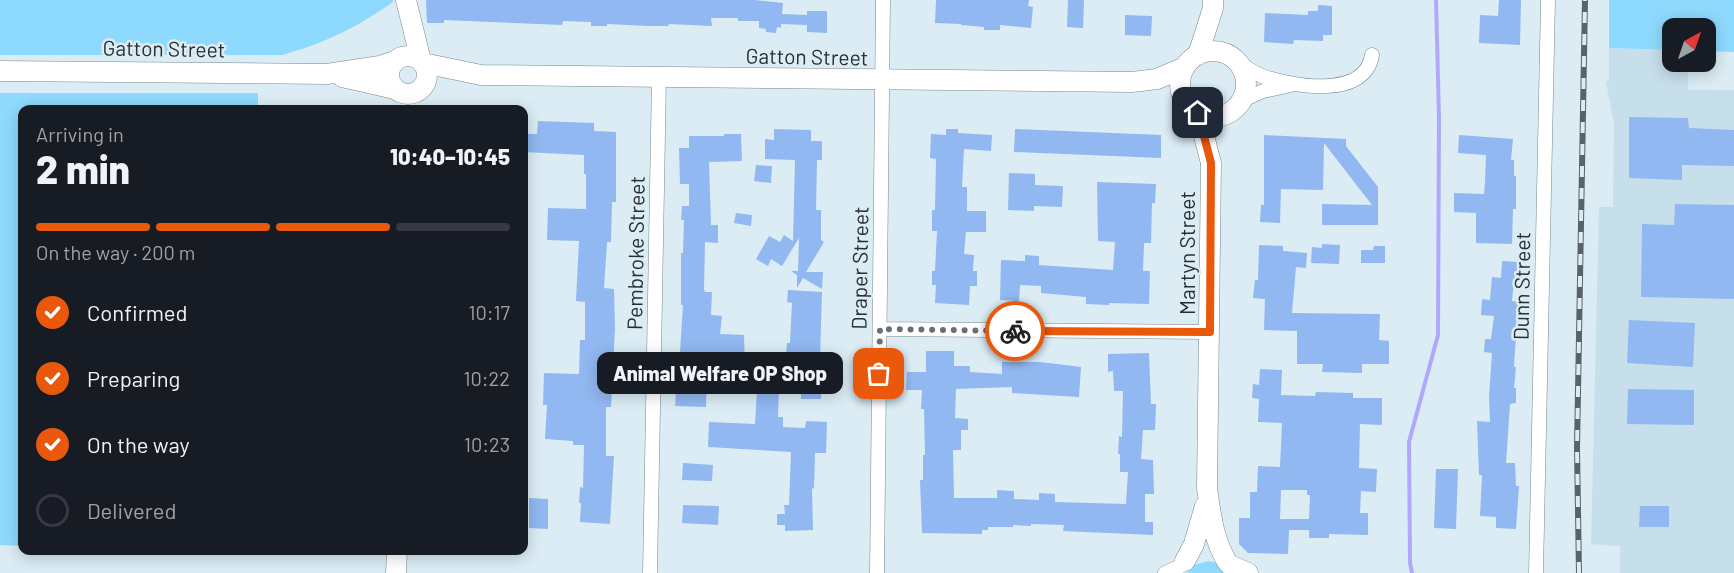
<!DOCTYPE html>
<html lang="en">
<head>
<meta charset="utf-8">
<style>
	body { margin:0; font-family:Barlow,sans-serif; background:#20242c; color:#f1f3f6; height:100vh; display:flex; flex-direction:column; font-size:22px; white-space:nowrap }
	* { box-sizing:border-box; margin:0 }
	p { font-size:20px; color:#9ea1a6 }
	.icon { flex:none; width:33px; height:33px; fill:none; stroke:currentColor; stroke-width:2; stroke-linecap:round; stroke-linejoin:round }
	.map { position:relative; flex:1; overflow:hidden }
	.details { position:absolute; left:18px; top:105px; width:510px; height:450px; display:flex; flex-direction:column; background:#171b24; border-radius:12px; box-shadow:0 3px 15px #0003 }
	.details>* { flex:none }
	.needle { width:39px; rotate:40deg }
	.tools { position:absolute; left:1662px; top:18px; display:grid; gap:12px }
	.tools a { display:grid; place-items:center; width:54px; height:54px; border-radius:12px; background:#171b24; box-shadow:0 3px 15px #0003; font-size:30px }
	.pin { position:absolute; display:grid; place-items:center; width:51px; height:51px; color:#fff; margin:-26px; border-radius:12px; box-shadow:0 3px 9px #0006 }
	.courier { position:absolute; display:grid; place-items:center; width:60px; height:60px; margin:-30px; border:4px solid #ea580c; border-radius:50%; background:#fff; color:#222; box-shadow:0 2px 8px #0007 }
	.bubble { position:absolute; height:42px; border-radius:12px; background:#171b24; box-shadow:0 3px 15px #0003; font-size:20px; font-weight:800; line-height:42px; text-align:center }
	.headline em { font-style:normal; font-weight:800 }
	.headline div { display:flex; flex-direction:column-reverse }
	.headline { display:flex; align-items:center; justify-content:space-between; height:102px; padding:0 18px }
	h1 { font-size:39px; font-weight:800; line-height:45px }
	.bar { display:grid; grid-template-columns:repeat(4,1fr); gap:9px 6px; align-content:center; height:72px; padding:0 18px }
	.bar i { height:8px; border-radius:4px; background:#363941 }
	.bar .current { background:#ea580c }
	.bar p { grid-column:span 4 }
	ol { padding:0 18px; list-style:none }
	li { display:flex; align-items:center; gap:18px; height:66px }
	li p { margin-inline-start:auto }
	li .icon { padding:6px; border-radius:50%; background:#ea580c; color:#fff; stroke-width:4 }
	li:last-child { color:#9ea1a6 }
	li i { width:33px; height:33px; border:3px solid #363941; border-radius:50% }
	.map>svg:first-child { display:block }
	.built { fill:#c7dfeb }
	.green { fill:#8edafe }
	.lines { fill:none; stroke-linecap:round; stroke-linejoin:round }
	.stream { stroke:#b0a9fb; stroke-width:4 }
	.building { fill:#91b8f1; fill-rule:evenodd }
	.street-casing { stroke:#77868e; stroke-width:15 }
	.secondary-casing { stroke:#77868e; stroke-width:21 }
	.street { stroke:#fff; stroke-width:14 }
	.secondary { stroke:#fff; stroke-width:20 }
	.rail-casing { stroke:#596267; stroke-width:6 }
	.rail { stroke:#dbecf5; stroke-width:4; stroke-dasharray:11; stroke-linecap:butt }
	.done { stroke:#677076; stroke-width:6; stroke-dasharray:0 10.8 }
	.route { stroke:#ea580c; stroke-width:8 }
	.labels { text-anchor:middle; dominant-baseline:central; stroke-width:5; stroke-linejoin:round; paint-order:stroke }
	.street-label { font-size:21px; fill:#282e32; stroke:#dbecf5 }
</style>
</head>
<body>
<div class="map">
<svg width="1734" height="573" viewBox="0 0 1734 573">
	<rect width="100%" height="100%" fill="#dbecf5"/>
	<path class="built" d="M1609,48L1672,50V62H1688V90H1734V573H1620V546L1591,544L1599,207H1613L1614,124L1606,82L1609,80Z"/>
	<path class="green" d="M0,0H393V2C356,28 325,43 282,55H0Z
		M1609,0H1734V52L1706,51V28H1672V50L1609,48Z
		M0,93H258V109L22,110V546L0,545Z
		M1209,561L1216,563L1227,573H1187L1194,565Z"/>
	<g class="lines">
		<path class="stream" d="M1412,573L1410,563L1409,442L1438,335L1439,118L1436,0"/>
	</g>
	<path class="building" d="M426,0H754L783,3L782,14L807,15V11H827V33L807,32V25L781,24V28L777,27L776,33L766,32V29L759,28V21H738V18H711L712,26L669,24L668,26H648L607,24V26H591V22L563,21L562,25L467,21L444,20V23H427Z
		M936,0H1029L1028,6L1033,7L1031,28L1000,25V30H984V27L961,25V24L935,23Z
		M1068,0H1084L1083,28L1067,27Z
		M1499,0H1521L1520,45L1479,43L1480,15L1498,16Z
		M1318,5L1332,6V35H1323V41L1294,40L1293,44L1264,42L1265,13L1308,15V11H1318Z
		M1125,15L1152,16L1151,36L1125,35Z
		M1629,117L1688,118L1689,128L1734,130V166L1682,165V180L1629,178Z
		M538,121L594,123V131L616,132V202H612L611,242H607L604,288L614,289L615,328L611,407H606V456H614L610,524L580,522L581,503H579L580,487L583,488L584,445H573V441L545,439L547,405H543L544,373L579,374L580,340H585V302L576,301L579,241L547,240L548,208L586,209V174H584V155L524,152V134H537Z
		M774,129L811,130V141H822V160H817L816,210H821V240L824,242L806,272H823L822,289L803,278L797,288V275L791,271H798L799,238L782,266L771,259L768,266L756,259L769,236L780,242L784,235L793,241L795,160L765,159V139L774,140Z
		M946,129H958V133L992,135L991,151L964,149L962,187H967V211H986V232H966L964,254L974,255L973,271H977V286H970L969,305L935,303L936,285H932V271H935L937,231H932V210H935L936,159L930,158L931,134L946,135Z
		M1015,129L1161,135V158L1014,152Z
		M724,134H741L742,161L709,162L711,225H718V243L705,242L704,289L705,292H712L711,315L722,316L720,334L744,335L745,367L707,366L706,407L675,406L676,393H680L681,367H679L683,305H681V253H683L684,220H681L682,206H689V184H680L679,148H689V136H724Z
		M1264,135L1346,139V146L1378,187V225H1322V204L1372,205L1324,143L1323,190L1281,189L1280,223L1260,222L1261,205H1264Z
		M1459,135L1513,139L1511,160H1514V176H1516V209H1513L1512,244L1476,243V213L1454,212V193L1484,194L1485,182L1486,155L1458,153Z
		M756,165L772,166L771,183L754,181Z
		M1009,173L1035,174V185L1063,186L1062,207L1034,206V211L1008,210Z
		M1097,182L1156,184L1155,203H1152L1151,243H1144L1143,271H1150L1149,304L1109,303V305L1086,304V297L1041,293V286L1020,285L1019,301L1000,300L1001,260L1025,261V255L1039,256V265L1113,270L1115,242L1098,241Z
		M1675,204L1734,205V299L1641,297L1642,224L1674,225Z
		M736,213L752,215L751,226L734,223Z
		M1322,244L1340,245L1339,264L1311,263L1312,247L1322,248Z
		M1259,245L1283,246V251L1307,253L1306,268L1296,267L1292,313L1380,314L1379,340L1389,341V364H1362V373L1322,372L1323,364H1297V331L1264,330L1265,299L1253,298L1255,280H1258Z
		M1374,246H1385V263H1361V250H1373Z
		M1502,261L1519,262L1518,281H1514L1512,301L1521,302L1519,318H1517L1514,367H1516L1514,388H1516V403L1510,404L1506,463H1515L1516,486H1519L1516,529L1496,528V517L1480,516L1482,475H1479L1477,421L1490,422L1489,397L1492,353L1484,352L1485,339H1491L1494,316L1481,315L1482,299L1490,300L1492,277L1501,278Z
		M788,290L822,292L820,359H823L821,399H801V385H798V371L785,370L787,343H790L792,303L787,302Z
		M1629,320L1695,323L1693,367L1627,363Z
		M926,351H954V366H970V372L1002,374V362H1040L1081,367L1079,397L1012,393V387L956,389L955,418L968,419V430H961V450H953L954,498H997V490L1014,491V499L1039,500V493L1055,494V502L1126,504L1128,472H1120V454H1118L1119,436L1122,437L1123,391H1114L1113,371L1108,372V354L1149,353L1151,404H1156L1155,430H1143L1141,459L1153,460L1154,494H1145V522H1153V535L1063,531L1064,525L1031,524V526L1013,525V527H988V530H982V534L922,533L920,480H923V455H925L924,409H921L922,390H906L907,372H926Z
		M1260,369L1282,370L1281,395L1315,396L1316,392L1353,393V398H1382V425L1360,424L1359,468L1377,469L1376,492L1361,491L1360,513H1368V535L1329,534V538H1309V530H1289L1288,554L1248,553L1239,544V518H1250V492H1257L1258,466L1280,467L1282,423L1258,422L1259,399L1252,398L1253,384L1259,385ZM1281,490H1307V495H1310L1309,519H1280Z
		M754,376L777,377L776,391H779L778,417H783V427L805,428L806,421L827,422L826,453H815L814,489L812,488L813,530L785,531V525H777V514H785L784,505H789L791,452L708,447L709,422L755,424L757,390H753Z
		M1628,389L1694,390V425L1627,424Z
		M683,463L713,465L712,481L682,480Z
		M1436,469H1458L1456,529L1434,528Z
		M529,498L548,499V529L529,528Z
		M683,505L719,506L718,525L682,523Z
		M1640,506H1669V527H1639Z"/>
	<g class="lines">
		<g class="street-casing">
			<path id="street" d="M1237,62C1245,67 1253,72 1262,76C1292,86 1365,100 1372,55
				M1241,101L1263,91L1291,85
				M880,329L1210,332
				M650,573L659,78
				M877,573L883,0
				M1165,573L1181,566
				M1536,573L1548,0"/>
		</g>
		<g class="secondary-casing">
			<path id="secondary" d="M406,0L421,61
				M1180 84a33 33 0 1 1 66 0a33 33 0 1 1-66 0Z
				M1198,55L1213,8V0
				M389 75a19 19 0 1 1 38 0a19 19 0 1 1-38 0Z
				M423,63L481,75L1132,82L1157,79L1185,67
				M0,71L327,74L380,66L395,61
				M342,77L395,89
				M1198,113L1211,163L1207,488C1211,515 1213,538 1227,562
				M1185,561L1194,544L1205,506
				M1230,565L1248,573
				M396,573L397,550"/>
		</g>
		<use href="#street" class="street"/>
		<use href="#secondary" class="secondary"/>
		<g class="rail-casing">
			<path id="rail" d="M1579,573L1577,448L1585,0"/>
		</g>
		<use href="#rail" class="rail"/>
	</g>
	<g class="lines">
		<path class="done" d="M879,374L880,329L1015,331"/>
		<path class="route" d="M1015,331L1210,332L1211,163L1198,113"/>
	</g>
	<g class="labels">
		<g class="street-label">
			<text transform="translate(164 48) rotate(1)">Gatton Street</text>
			<text transform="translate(807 56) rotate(1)">Gatton Street</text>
			<text transform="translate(635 253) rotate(-89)">Pembroke Street</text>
			<text transform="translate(1186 253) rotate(-90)">Martyn Street</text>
			<text transform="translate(859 268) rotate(-89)">Draper Street</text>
			<text transform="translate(1521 286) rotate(-89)">Dunn Street</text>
		</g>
	</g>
</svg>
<div class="tools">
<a><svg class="needle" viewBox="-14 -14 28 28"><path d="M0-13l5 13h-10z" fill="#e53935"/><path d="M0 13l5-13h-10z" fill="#9ea1a6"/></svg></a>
</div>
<div class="pin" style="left:879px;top:374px;background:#ea580c"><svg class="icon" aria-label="bag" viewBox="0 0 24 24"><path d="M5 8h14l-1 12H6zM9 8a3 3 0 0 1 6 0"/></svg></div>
<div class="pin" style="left:1198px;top:113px;background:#1f2937"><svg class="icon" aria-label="home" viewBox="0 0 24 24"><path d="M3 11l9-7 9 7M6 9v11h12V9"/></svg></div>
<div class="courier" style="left:1015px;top:331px"><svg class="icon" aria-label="bike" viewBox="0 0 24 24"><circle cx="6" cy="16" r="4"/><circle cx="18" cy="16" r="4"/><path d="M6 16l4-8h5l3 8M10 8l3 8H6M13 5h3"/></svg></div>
<div class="bubble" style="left:597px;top:352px;width:246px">Animal Welfare OP Shop</div>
<section class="details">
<div class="headline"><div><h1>2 min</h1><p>Arriving in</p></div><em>10:40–10:45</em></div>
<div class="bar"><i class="current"></i><i class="current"></i><i class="current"></i><i></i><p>On the way · 200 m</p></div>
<ol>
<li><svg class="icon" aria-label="check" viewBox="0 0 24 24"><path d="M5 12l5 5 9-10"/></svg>Confirmed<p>10:17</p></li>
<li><svg class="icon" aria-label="check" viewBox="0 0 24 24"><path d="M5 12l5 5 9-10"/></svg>Preparing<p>10:22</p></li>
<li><svg class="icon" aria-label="check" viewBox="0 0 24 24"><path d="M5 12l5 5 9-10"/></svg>On the way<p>10:23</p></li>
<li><i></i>Delivered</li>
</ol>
</section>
</div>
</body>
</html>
